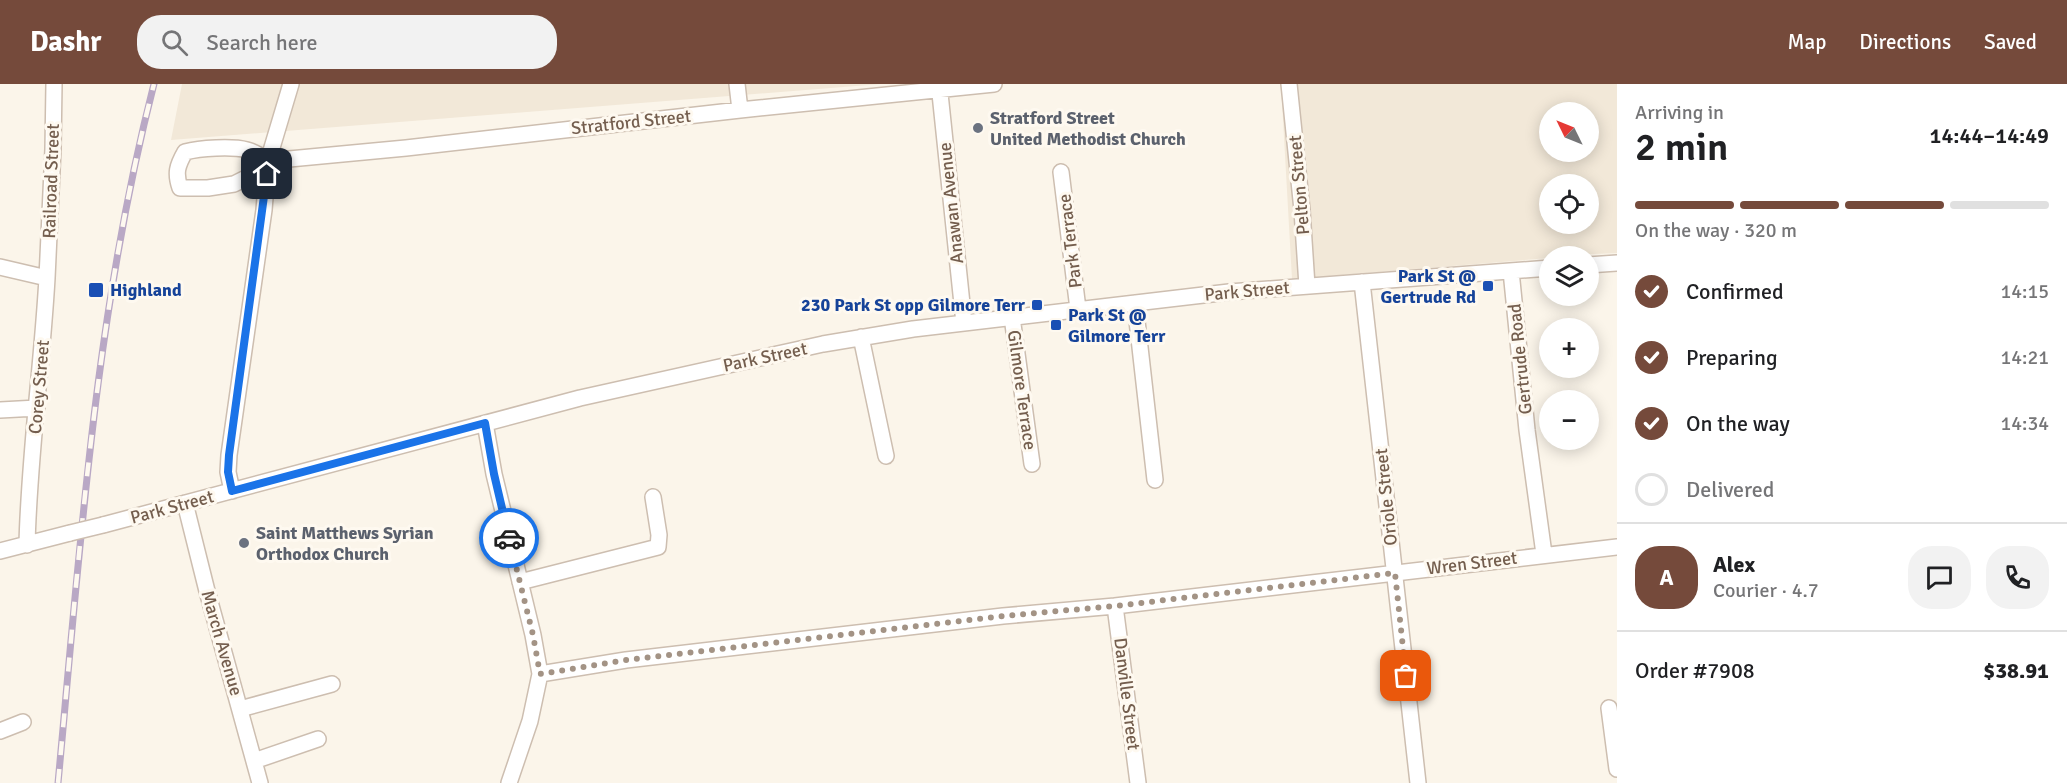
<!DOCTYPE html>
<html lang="en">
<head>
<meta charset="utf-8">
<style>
	body { margin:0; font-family:Signika,sans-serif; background:#f2f2f2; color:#202124; height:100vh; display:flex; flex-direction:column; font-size:22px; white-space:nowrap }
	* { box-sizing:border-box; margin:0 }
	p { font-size:20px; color:#757577 }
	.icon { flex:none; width:33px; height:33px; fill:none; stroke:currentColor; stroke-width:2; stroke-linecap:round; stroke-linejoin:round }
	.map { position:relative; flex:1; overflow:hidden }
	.drawer { display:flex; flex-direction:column; background:#fff; width:450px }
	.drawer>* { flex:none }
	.needle { width:39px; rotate:313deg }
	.controls { position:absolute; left:1539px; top:18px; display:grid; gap:12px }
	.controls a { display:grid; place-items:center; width:60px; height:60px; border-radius:50%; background:#fff; box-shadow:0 3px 15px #0003; font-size:30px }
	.pin { position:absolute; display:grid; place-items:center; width:51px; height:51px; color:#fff; margin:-26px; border-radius:12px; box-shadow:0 3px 9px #0006 }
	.courier { position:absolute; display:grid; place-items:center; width:60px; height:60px; margin:-30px; border:4px solid #1a73e8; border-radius:50%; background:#fff; color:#222; box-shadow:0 2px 8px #0007 }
	.headline em { font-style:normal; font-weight:600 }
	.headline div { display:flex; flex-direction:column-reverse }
	.headline { display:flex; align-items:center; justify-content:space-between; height:102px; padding:0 18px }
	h1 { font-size:39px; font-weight:600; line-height:45px }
	.bar { display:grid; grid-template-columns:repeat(4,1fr); gap:9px 6px; align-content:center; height:72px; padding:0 18px }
	.bar i { height:8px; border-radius:4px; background:#e0e0e0 }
	.bar .selected { background:#754a3b }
	.bar p { grid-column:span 4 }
	.line { display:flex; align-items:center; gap:15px; padding:0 18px; border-top:2px solid #e0e0e0 }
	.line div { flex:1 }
	.round { display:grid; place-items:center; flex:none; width:63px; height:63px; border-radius:24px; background:#f2f2f2 }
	ol { padding:0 18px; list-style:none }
	li { display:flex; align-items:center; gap:18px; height:66px }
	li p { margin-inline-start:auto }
	li .icon { padding:6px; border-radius:50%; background:#754a3b; color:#fff; stroke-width:4 }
	li:last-child { color:#757577 }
	li i { width:33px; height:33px; border:3px solid #e0e0e0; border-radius:50% }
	header { display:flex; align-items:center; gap:36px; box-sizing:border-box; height:84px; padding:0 30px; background:#754a3b; color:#fff }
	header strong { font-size:28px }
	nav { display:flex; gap:33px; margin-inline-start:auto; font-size:21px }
	.search { width:420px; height:54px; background:#f2f2f2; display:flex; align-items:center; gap:15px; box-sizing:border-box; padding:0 21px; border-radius:24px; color:#757577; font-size:22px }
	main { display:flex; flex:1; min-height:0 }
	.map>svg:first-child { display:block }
	.residential { fill:#f2e8d8; fill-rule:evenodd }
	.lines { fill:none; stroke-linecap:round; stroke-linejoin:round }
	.minor-casing { stroke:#cdbeb0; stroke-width:18 }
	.minor { stroke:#fff; stroke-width:15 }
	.rail-casing { stroke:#b9a8c5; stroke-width:7 }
	.rail { stroke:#fef9f0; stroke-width:4.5; stroke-dasharray:14; stroke-linecap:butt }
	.minor-bridge-casing { stroke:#cdbeb0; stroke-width:18; stroke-linecap:butt }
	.minor-bridge { stroke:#fff; stroke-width:15 }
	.done { stroke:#a39385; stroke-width:6; stroke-dasharray:0 10.8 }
	.route { stroke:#1a73e8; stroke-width:8 }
	.worship-dot { fill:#6b7280; stroke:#fef9f0; stroke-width:2 }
	.transit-dot { fill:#1a4fb4; stroke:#fef9f0; stroke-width:2 }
	.labels { text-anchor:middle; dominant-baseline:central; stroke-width:6; stroke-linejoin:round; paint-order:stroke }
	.worship-label { font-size:18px; font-weight:bold; fill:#5b616d; stroke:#fef9f0; text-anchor:start }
	.street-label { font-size:18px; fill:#745e4e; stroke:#fef9f0 }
	.transit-label { font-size:18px; font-weight:bold; fill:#164399; stroke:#fef9f0; text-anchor:end }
</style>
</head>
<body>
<header>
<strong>Dashr</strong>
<div class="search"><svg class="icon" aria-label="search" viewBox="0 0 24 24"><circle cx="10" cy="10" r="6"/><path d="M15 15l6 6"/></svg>Search here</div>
<nav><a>Map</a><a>Directions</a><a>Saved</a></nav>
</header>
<main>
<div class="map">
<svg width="1617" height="699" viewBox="0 0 1617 699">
	<rect width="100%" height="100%" fill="#fbf5ea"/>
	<path class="residential" d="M182,0H881L171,56Z
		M1281,0H1617V169L1550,172L1549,174L1292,195ZM1550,28H1588V68H1550ZM1550,100H1588V140H1550Z"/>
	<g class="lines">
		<g class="minor-casing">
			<path id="minor" d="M737,0L740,26
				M939,0L964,239
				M1289,0L1302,126L1307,202
				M268,77C261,72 255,68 247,66C232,62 200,64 185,68C177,82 175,89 180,104H208L234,100L250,92L268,77L406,64L740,26L994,0
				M1061,88L1078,225
				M1588,181L1617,179
				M0,183L47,194C42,283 29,372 27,461
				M1511,187L1527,346L1544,470
				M47,194L53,65L54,0
				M1362,198L1418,699
				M1135,219L1155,396
				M1012,233L1032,380
				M861,253L886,372
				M0,326L37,324
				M485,339L494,390L533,551L540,590L530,637L509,699
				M232,407L228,388L229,371L264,126L268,77L291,0
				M185,419L207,507L260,699
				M103,441L580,314L823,260L913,245L1229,208L1550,184
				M0,467L70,449
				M520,498L658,463L659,451L653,413
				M1115,522L1138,699
				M540,590L626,576L1003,532L1115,522L1617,463
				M1609,624L1617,685
				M240,625L332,600
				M0,647L23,638
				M254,677L318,655"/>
		</g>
		<use href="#minor" class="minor"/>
		<g class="rail-casing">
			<path id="rail" d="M58,699C80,465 95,229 154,0"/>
		</g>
		<use href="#rail" class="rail"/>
		<g class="minor-bridge-casing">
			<path id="minor-bridge" d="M70,449L103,441"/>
		</g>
		<use href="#minor-bridge" class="minor-bridge"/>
	</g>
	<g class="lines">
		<path class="done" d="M509,454L533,551L540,590L626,576L1003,532L1115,522L1395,489L1406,592"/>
		<path class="route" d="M267,90L229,371L228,388L232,407L485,339L494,390L509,454"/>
	</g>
	<g class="worship-dot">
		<circle cx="978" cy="44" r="6"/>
		<circle cx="244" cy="459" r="6"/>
	</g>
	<g class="transit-dot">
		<rect x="1482" y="196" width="12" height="12" rx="3"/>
		<rect x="88" y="198" width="16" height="16" rx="3"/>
		<rect x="1031" y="215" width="12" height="12" rx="3"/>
		<rect x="1050" y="235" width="12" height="12" rx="3"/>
	</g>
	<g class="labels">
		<g class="worship-label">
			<text x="990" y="34">Stratford Street<tspan x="990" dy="21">United Methodist Church</tspan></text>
			<text x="256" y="449">Saint Matthews Syrian<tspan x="256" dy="21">Orthodox Church</tspan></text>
		</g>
		<g class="street-label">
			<text transform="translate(631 38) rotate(-6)">Stratford Street</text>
			<text transform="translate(51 97) rotate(-88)">Railroad Street</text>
			<text transform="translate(1299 101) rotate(-95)">Pelton Street</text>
			<text transform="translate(951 119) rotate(-96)">Anawan Avenue</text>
			<text transform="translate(1070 157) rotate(-97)">Park Terrace</text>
			<text transform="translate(1247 207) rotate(-5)">Park Street</text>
			<text transform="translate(765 273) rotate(-12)">Park Street</text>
			<text transform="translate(1520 275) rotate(-96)">Gertrude Road</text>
			<text transform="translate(39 303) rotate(-85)">Corey Street</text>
			<text transform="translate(1022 306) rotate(82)">Gilmore Terrace</text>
			<text transform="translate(1386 413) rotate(-96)">Oriole Street</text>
			<text transform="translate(172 423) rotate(-15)">Park Street</text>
			<text transform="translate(1472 479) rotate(-7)">Wren Street</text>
			<text transform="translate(222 559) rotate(74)">March Avenue</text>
			<text transform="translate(1127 610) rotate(83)">Danville Street</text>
		</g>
		<g class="transit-label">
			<text x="1476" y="192">Park St @<tspan x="1476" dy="21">Gertrude Rd</tspan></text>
			<text x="110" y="206" text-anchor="start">Highland</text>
			<text x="1025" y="221">230 Park St opp Gilmore Terr</text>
			<text x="1068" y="231" text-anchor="start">Park St @<tspan x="1068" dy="21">Gilmore Terr</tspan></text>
		</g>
	</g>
</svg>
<div class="controls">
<a><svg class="needle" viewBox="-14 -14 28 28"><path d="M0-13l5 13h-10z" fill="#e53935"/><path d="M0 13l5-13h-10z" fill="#757577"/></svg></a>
<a><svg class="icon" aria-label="locate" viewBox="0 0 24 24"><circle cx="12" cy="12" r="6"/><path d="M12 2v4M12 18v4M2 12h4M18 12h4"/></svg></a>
<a><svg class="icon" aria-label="layers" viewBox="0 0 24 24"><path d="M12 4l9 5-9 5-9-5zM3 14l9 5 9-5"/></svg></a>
<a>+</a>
<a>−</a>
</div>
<div class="pin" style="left:1406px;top:592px;background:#ea580c"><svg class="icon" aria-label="bag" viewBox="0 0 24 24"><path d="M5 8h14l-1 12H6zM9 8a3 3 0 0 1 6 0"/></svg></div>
<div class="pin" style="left:267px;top:90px;background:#1f2937"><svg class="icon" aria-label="home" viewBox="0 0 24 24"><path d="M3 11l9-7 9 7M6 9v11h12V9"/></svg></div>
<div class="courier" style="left:509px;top:454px"><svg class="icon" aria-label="car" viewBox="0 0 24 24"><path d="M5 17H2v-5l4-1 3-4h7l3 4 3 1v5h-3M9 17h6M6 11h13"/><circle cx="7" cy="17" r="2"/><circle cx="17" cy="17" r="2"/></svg></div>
</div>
<section class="drawer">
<div class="headline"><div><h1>2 min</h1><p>Arriving in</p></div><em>14:44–14:49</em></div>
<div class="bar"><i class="selected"></i><i class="selected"></i><i class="selected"></i><i></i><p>On the way · 320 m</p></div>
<ol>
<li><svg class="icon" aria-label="check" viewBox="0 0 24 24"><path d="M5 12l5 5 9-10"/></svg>Confirmed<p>14:15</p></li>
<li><svg class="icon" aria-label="check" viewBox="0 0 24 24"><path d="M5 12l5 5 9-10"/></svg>Preparing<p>14:21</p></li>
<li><svg class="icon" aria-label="check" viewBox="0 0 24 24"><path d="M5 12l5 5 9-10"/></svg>On the way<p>14:34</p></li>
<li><i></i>Delivered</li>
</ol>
<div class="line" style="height:108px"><b class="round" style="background:#754a3b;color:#fff">A</b><div><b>Alex</b><p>Courier · 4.7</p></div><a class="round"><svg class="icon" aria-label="chat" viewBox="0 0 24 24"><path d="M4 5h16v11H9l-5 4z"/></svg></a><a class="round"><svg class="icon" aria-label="phone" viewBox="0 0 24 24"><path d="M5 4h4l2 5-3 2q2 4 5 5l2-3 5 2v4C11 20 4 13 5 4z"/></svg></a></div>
<div class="line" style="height:78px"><div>Order #7908</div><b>$38.91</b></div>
</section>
</main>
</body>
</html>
